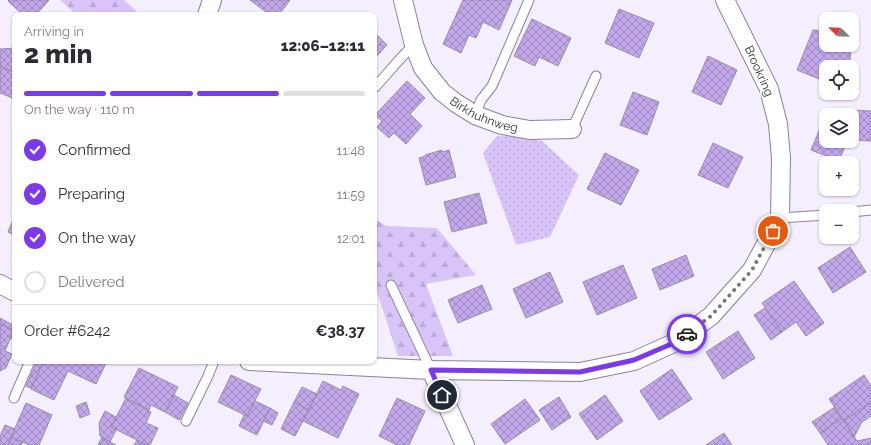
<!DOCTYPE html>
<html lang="en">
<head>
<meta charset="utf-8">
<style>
	body { margin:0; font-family:Raleway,sans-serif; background:#f7f7f7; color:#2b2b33; height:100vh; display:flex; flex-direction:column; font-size:15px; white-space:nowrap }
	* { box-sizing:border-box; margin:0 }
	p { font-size:13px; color:#7c7c81 }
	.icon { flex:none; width:22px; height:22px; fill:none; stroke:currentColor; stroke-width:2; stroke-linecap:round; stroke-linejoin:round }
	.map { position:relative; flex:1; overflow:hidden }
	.drawer { position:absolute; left:12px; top:12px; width:365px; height:352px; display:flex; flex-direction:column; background:#fff; border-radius:8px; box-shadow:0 1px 3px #0004 }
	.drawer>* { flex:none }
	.needle { width:26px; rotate:293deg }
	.fabs { position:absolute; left:819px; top:12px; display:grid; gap:8px }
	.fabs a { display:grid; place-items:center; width:40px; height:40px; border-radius:8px; background:#fff; box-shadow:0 1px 3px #0004; font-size:20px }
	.pin { position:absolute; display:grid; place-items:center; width:34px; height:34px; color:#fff; margin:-17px; border:2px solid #fff; border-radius:50%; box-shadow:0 1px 4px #0007 }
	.courier { position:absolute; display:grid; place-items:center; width:40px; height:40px; margin:-20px; border:3px solid #7c3aed; border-radius:50%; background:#fff; color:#222; box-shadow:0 1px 5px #0007 }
	.summary em { font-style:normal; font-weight:800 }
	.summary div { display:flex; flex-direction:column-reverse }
	.summary { display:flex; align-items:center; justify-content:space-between; height:68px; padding:0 12px }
	h1 { font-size:26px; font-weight:800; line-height:30px }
	.bar { display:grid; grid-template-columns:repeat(4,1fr); gap:6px 4px; align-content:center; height:48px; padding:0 12px }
	.bar i { height:5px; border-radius:3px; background:#e1e1e2 }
	.bar .selected { background:#7c3aed }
	.bar p { grid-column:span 4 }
	.line { display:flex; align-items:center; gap:10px; padding:0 12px; border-top:1px solid #e1e1e2 }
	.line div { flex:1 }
	ol { padding:0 12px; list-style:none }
	li { display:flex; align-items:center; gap:12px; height:44px }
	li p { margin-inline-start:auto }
	li .icon { padding:4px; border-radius:50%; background:#7c3aed; color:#fff; stroke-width:4 }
	li:last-child { color:#7c7c81 }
	li i { width:22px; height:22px; border:2px solid #e1e1e2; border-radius:50% }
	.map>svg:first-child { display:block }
	.forest { fill:url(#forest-firs) }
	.park { fill:url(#park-dots) }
	.building { fill:url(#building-cross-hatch); stroke:#988cab }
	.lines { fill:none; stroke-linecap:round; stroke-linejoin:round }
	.service-casing { stroke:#8c809f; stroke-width:11 }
	.minor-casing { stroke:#8c809f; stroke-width:20 }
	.service { stroke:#fff; stroke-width:9 }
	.minor { stroke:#fff; stroke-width:18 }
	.done { stroke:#797481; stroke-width:4; stroke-dasharray:0 7.2 }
	.route { stroke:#7c3aed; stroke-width:5 }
	.labels { text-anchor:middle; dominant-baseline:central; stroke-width:4; stroke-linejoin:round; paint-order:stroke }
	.street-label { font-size:12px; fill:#36313e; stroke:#fff }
</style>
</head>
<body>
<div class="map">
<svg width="871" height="445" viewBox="0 0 871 445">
	<defs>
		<pattern id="forest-firs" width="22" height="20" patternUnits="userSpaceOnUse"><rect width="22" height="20" fill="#d9c4fa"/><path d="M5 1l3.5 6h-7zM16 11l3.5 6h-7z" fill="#bba9d7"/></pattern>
		<pattern id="park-dots" width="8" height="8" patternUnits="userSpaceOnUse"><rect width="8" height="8" fill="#d9c4fa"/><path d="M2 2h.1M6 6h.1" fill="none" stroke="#bba9d7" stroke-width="1.8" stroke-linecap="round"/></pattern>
		<pattern id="building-cross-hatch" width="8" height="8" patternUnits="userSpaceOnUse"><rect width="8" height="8" fill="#c2a7ea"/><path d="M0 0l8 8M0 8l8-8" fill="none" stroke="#9e89bf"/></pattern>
	</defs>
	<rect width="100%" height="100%" fill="#f5effd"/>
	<path class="forest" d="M60,0H124L141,15H77Z
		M374,218L386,226L437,228L476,275L426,284L453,356H398L374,283Z"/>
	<path class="park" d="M513,135L542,141L579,175L550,237L516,245L483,153L497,136Z"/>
	<path class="building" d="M9,0H49L36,15H23L8,1Z
		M250,0H290L279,15H270Z
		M463,0H512L499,30L483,22L476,38L469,35L461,53L443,44Z
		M619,9L654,23L639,58L605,43Z
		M532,19L571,38L558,66L539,57L535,66L514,56Z
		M813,30L826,31V45H851L850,61L832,60L830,67H826V76L824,81L797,70Z
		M374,32L387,45L374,59Z
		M15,48V73L0,66V49Z
		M708,56L737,70L721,105L692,92Z
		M0,66L15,73V99L0,93Z
		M407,81L425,98L410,114L422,126L406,144L394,133L389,138L377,127L382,121L375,115Z
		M633,92L659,102L647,135L620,125Z
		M828,109L871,111V141L852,140V115H826V141H847L839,161L811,150Z
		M713,143L743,157L728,188L698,175Z
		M442,150V152L449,150L456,177L426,185L419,158L426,156L425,155Z
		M605,153L639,170L621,205L587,189Z
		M479,193L487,223L452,232L444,202Z
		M15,215V235L8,232Z
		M850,247L866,272L833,293L818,268Z
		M686,255L694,276L660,290L652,269Z
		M623,265L637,298L597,315L583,282Z
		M550,272L563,302L526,318L513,289Z
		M794,281L824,323L806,336L796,322L782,332L762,303Z
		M482,285L492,309L458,323L448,300Z
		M765,308L782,332L771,340L754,315Z
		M0,318L13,325L11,329L0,324Z
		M15,321V340L10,338L14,330L11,329Z
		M0,324L14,330L5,351L12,354L6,368L0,371Z
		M738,331L755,358L723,379L706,352Z
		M37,361H44L31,388L26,386Z
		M44,361H107L96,384L68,371L54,400L31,389Z
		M139,368L178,387L165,412L151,405L149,410L124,397Z
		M672,369L692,399L659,420L640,391Z
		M231,375L261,389L247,416L218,402Z
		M864,375L871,386V402L844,421L829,399Z
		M323,381L341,390L343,386L359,394L338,438L303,421Z
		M302,387L317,394L309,410L294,402Z
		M174,395L188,403L179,420L165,412Z
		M605,395L623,421L597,440L579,414Z
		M559,397L571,417L552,430L539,410Z
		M126,398L151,412L146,423L158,428L150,445H147L111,427Z
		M397,398L425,411L409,445H397L379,436Z
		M525,399L540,420L505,444L491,424Z
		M255,401L270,408L257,435L239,426L244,415L247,416Z
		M86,402L90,414L80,418L76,406Z
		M294,402L309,410L295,436L281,429Z
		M871,402V416L862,422L854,437L844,421Z
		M26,403L52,415L39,445H29L11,437Z
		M835,407L842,418L820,433L812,422Z
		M270,408L278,413L272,425L263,421Z
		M105,411L116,417L111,427L116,430L110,442L100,436L99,423Z
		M842,418L857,441L871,438V445H828L820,433Z
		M5,425L15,429L8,445H0V436Z
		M724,433L732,445H706Z
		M11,437L23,442L21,445H8Z
		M102,437L110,442L116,445H98Z
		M137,440L145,444V445H134Z"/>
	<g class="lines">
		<g class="service-casing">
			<path id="service" d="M374,88C388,74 399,58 414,45
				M475,115L481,100L492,86L529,0
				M572,129L596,76
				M852,212L871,210
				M780,218L826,215
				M391,285L431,370
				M14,398L30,361
				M186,421L208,376L214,361"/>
		</g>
		<g class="minor-casing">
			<g id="minor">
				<path id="s1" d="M403,0L414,45L423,68L442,92L456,103L475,115L502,125L530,130L572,129"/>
				<path d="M207,15L212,0"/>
				<path d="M0,284L15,292"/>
				<path d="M249,361L431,370L580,372L634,361L676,342L711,316L752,270L780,218L781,158L778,124L769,89L725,0"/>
				<path d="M431,370L465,445"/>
			</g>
		</g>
		<use href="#service" class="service"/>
		<use href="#minor" class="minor"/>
	</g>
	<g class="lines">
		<path class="done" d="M687,334L711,316L752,270L773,231"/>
		<path class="route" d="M442,395L431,370L580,372L634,360L676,342L687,334"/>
	</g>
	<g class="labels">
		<g class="street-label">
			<text transform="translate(759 71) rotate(66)">Brookring</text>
			<text stroke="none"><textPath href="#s1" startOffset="150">Birkhuhnweg</textPath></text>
		</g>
	</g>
</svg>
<div class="fabs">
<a><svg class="needle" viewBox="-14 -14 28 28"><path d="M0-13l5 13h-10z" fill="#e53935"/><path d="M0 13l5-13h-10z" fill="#7c7c81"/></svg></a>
<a><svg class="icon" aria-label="locate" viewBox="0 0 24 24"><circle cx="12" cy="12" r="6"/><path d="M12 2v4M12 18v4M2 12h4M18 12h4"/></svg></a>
<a><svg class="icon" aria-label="layers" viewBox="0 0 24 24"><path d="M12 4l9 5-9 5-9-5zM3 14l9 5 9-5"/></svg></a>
<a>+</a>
<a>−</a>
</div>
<div class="pin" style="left:773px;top:231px;background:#ea580c"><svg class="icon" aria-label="bag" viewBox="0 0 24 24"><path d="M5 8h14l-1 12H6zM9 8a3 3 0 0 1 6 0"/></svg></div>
<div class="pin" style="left:442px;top:395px;background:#1f2937"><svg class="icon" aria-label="home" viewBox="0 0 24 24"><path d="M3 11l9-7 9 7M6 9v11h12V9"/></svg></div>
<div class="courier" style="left:687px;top:334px"><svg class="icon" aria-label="car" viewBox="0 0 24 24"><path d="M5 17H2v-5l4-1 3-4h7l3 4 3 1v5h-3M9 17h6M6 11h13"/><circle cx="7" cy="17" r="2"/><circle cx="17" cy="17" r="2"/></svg></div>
<section class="drawer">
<div class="summary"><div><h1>2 min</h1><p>Arriving in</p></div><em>12:06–12:11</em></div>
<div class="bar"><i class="selected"></i><i class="selected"></i><i class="selected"></i><i></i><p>On the way · 110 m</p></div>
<ol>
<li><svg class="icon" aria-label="check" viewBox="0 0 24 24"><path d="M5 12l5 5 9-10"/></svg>Confirmed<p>11:48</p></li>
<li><svg class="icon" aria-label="check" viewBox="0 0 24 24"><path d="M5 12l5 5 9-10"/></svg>Preparing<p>11:59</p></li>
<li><svg class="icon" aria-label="check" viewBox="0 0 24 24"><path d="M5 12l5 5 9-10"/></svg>On the way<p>12:01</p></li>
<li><i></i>Delivered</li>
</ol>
<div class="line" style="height:52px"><div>Order #6242</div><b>€38.37</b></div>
</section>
</div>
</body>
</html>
